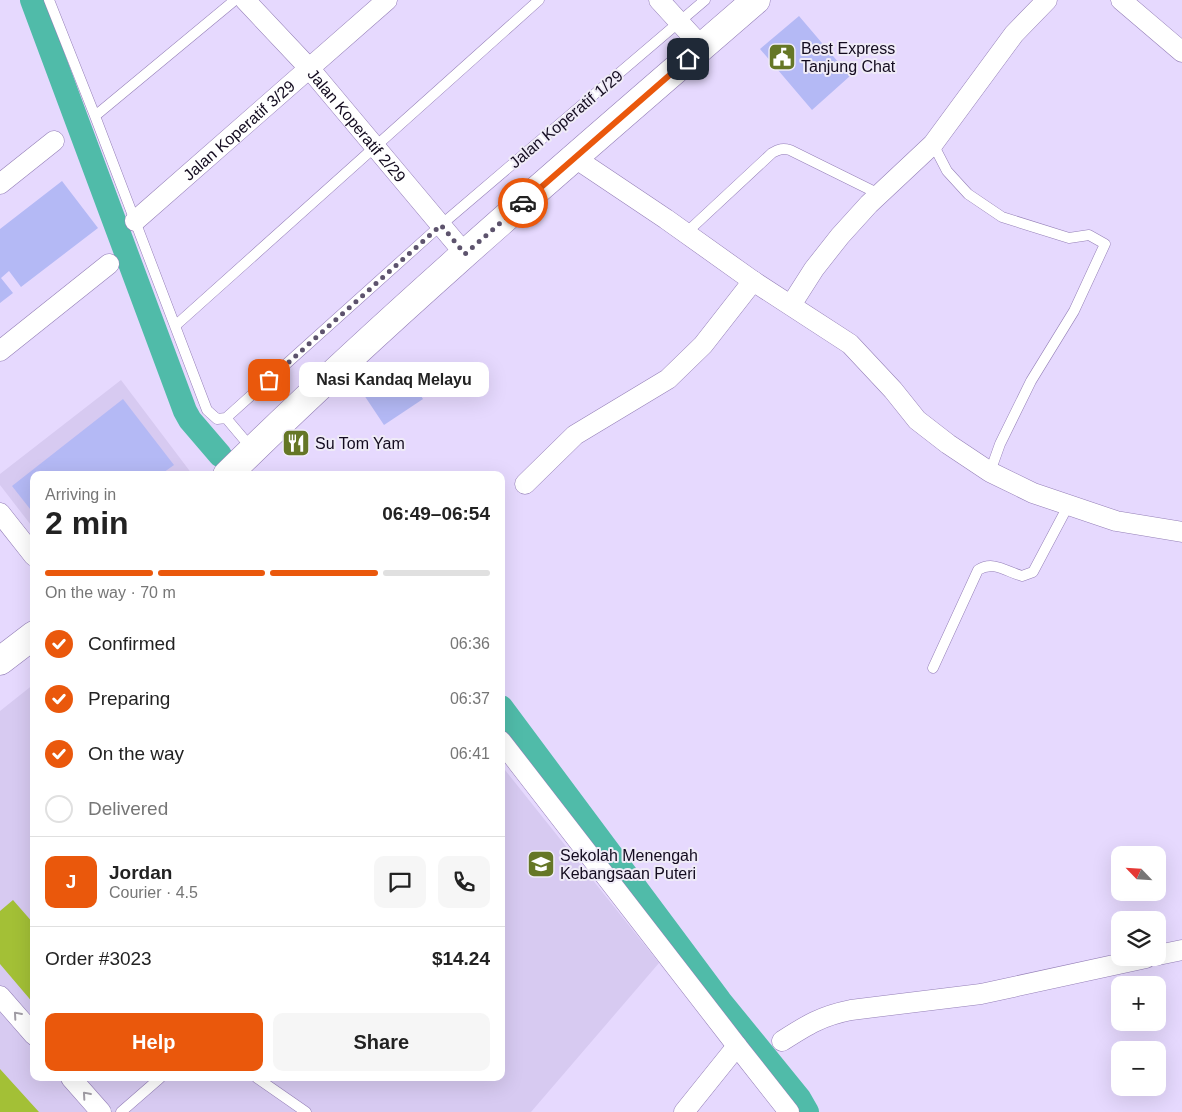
<!DOCTYPE html>
<html lang="en">
<head>
<meta charset="utf-8">
<style>
	body { margin:0; font-family:Arial,sans-serif; background:#f6f6f6; color:#222; height:100vh; display:flex; flex-direction:column; font-size:19px; white-space:nowrap }
	* { box-sizing:border-box; margin:0 }
	p { font-size:16px; color:#767676 }
	.icon { flex:none; width:28px; height:28px; fill:none; stroke:currentColor; stroke-width:2; stroke-linecap:round; stroke-linejoin:round }
	.map { position:relative; flex:1; overflow:hidden }
	.drawer { position:absolute; left:30px; top:471px; width:475px; height:610px; display:flex; flex-direction:column; background:#fff; border-radius:10px; box-shadow:0 5px 20px #0002 }
	.drawer>* { flex:none }
	.needle { width:32px; rotate:295deg }
	.fabs { position:absolute; left:1111px; top:846px; display:grid; gap:10px }
	.fabs a { display:grid; place-items:center; width:55px; height:55px; border-radius:10px; background:#fff; box-shadow:0 5px 20px #0002; font-size:25px }
	.pin { position:absolute; display:grid; place-items:center; width:42px; height:42px; color:#fff; margin:-21px; border-radius:10px; box-shadow:0 2px 8px #0006 }
	.courier { position:absolute; display:grid; place-items:center; width:50px; height:50px; margin:-25px; border:4px solid #ea580c; border-radius:50%; background:#fff; color:#222; box-shadow:0 1px 6px #0007 }
	.bubble { position:absolute; height:35px; border-radius:10px; background:#fff; box-shadow:0 5px 20px #0002; font-size:16px; font-weight:800; line-height:35px; text-align:center }
	.head em { font-style:normal; font-weight:800 }
	.head div { display:flex; flex-direction:column-reverse }
	.head { display:flex; align-items:center; justify-content:space-between; height:85px; padding:0 15px }
	h1 { font-size:32px; font-weight:800; line-height:38px }
	.bar { display:grid; grid-template-columns:repeat(4,1fr); gap:8px 5px; align-content:center; height:60px; padding:0 15px }
	.bar i { height:6px; border-radius:4px; background:#e0e0e0 }
	.bar .on { background:#ea580c }
	.bar p { grid-column:span 4 }
	.line { display:flex; align-items:center; gap:12px; padding:0 15px; border-top:1px solid #e0e0e0 }
	.line div { flex:1 }
	.round { display:grid; place-items:center; flex:none; width:52px; height:52px; border-radius:10px; background:#f6f6f6 }
	ol { padding:0 15px; list-style:none }
	li { display:flex; align-items:center; gap:15px; height:55px }
	li p { margin-inline-start:auto }
	li .icon { padding:5px; border-radius:50%; background:#ea580c; color:#fff; stroke-width:4 }
	li:last-child { color:#767676 }
	li i { width:28px; height:28px; border:2px solid #e0e0e0; border-radius:50% }
	.cta { display:flex; gap:10px; margin-top:auto; padding:10px 15px }
	.cta a { flex:1; height:58px; border-radius:10px; background:#ea580c; color:#fff; font-size:20px; font-weight:800; line-height:58px; text-align:center }
	.cta a+a { background:#f6f6f6; color:#222 }
	.map>svg:first-child { display:block }
	.built { fill:#d7caf1 }
	.green { fill:#a3c036 }
	.lines { fill:none; stroke-linecap:round; stroke-linejoin:round }
	.canal { stroke:#50bba9; stroke-width:24 }
	.building { fill:#b4b9f5 }
	.lane-casing { stroke:#947fb7; stroke-width:11 }
	.street-casing { stroke:#947fb7; stroke-width:21 }
	.primary-casing { stroke:#947fb7; stroke-width:29 }
	.lane { stroke:#fff; stroke-width:10 }
	.street { stroke:#fff; stroke-width:20 }
	.primary { stroke:#fff; stroke-width:28 }
	.oneway { stroke:#a19da5 }
	.done { stroke:#5d536d; stroke-width:5; stroke-dasharray:0 9 }
	.route { stroke:#ea580c; stroke-width:6 }
	.labels { text-anchor:middle; dominant-baseline:central; stroke-width:4; stroke-linejoin:round; paint-order:stroke }
	.poi-label { font-size:16px; fill:#130b1f; stroke:#efebf7; text-anchor:start }
	.street-label { font-size:16px; fill:#130b1f; stroke:#efebf7 }
</style>
</head>
<body>
<div class="map">
<svg width="1182" height="1112" viewBox="0 0 1182 1112">
	<rect width="100%" height="100%" fill="#e6d9fe"/>
	<path class="built" d="M121,380L192,474L191,475H34V529L0,485V474Z
		M34,684V1078H501V765L659,963L531,1112H0V711Z"/>
	<path class="green" d="M13,900L34,924V1004L0,964V911Z
		M0,1069L39,1112H0Z"/>
	<g class="lines">
		<path class="canal" d="M32,0L185,411L190,420L220,455
			M501,707L720,1001L799,1098L807,1112"/>
	</g>
	<path class="building" d="M799,16L850,76L812,110L760,49Z
		M62,181L98,228L21,287L9,271L1,278L13,293L0,303V229Z
		M401,366L423,399L384,425L362,392Z
		M123,399L174,465L160,475H34V514L12,486Z"/>
	<g class="lines">
		<g class="lane-casing">
			<path id="lane" d="M49,0L95,116L207,410L217,419L226,418
				M95,116L235,0
				M933,144L947,171L968,194L1002,217L1069,238L1089,235L1105,244L1074,311L1031,381L1000,444L990,472
				M686,233L772,153C779,149 783,148 790,150L879,194
				M175,326L539,0
				M226,418L441,225L705,0
				M226,418L253,450
				M933,668L978,570C993,560 1007,572 1022,576L1033,572L1068,506
				M257,1078L306,1112
				M121,1112L160,1078"/>
		</g>
		<g class="street-casing">
			<g id="street">
				<path id="s1" d="M245,0L309,68L465,254"/>
				<path d="M659,0L702,47"/>
				<path d="M1121,0L1182,52"/>
				<path d="M575,158L666,219L753,281L850,344L893,390L917,420L948,444L990,472L1033,493L1116,521L1182,532"/>
				<path d="M0,184L54,141"/>
				<path id="s2" d="M135,221L387,0"/>
				<path d="M791,305L814,269L840,236L869,204L933,144L1014,34L1047,0"/>
				<path d="M0,351L109,264"/>
				<path d="M525,484L575,435L668,379L703,345L753,281"/>
				<path d="M0,513L34,556"/>
				<path d="M501,741L737,1046L789,1112"/>
				<path d="M1158,955L1182,950"/>
				<path d="M0,996L34,1035"/>
				<path d="M782,1041C807,1025 821,1016 851,1010L981,994L1146,958"/>
				<path d="M71,1078L101,1112"/>
				<path d="M684,1112L737,1046"/>
			</g>
		</g>
		<g class="primary-casing">
			<path id="primary" d="M227,475C396,309 577,155 756,0
				M0,661L34,635"/>
		</g>
		<use href="#lane" class="lane"/>
		<use href="#street" class="street"/>
		<use href="#primary" class="primary"/>
	</g>
	<defs><path id="oneway-chevron" d="M-2-3.5L2.5 0L-2 3.5" fill="none" stroke-width="1.6" stroke-linecap="round" stroke-linejoin="round" transform="scale(1.25)"/></defs>
	<g class="oneway">
		<use href="#oneway-chevron" transform="translate(17 1015) rotate(-131)"/>
		<use href="#oneway-chevron" transform="translate(86 1095) rotate(-131)"/>
	</g>
	<g class="lines">
		<path class="done" d="M269,380L441,225L465,254L523,203"/>
		<path class="route" d="M523,203L688,59"/>
	</g>
	<defs>
		<g id="civic-square" transform="scale(1.4375)"><rect x="-9" y="-9" width="18" height="18" rx="4" fill="#657726" stroke="#efebf7"/><path d="M-.6-6.5H3V-4.5H.6V-3L4-1V1h2V6H-6V1h2V-1L-.6-3ZM-1.2 2.5V6h2.4V2.5Z" fill="#fff"/></g>
		<g id="restaurant-square" transform="scale(1.4375)"><rect x="-9" y="-9" width="18" height="18" rx="4" fill="#657726" stroke="#efebf7"/><path d="M-5-6h1v4h1v-4h1v4h1v-4h1v5L-1.5 .5V6h-2V.5L-5-1ZM5-6V6H3V1.5H1.5Q1.5-4 5-6Z" fill="#fff"/></g>
		<g id="school-square" transform="scale(1.4375)"><rect x="-9" y="-9" width="18" height="18" rx="4" fill="#657726" stroke="#efebf7"/><path d="M0-5L7-2L0 1L-7-2ZM-4 1L0 2.5L4 1V4Q0 6-4 4Z" fill="#fff"/></g>
	</defs>
	<g fill-rule="evenodd">
		<use href="#civic-square" x="782" y="57"/>
		<use href="#restaurant-square" x="296" y="443"/>
		<use href="#school-square" x="541" y="864"/>
	</g>
	<g class="labels">
		<g class="poi-label">
			<text x="801" y="48">Best Express<tspan x="801" dy="18">Tanjung Chat</tspan></text>
			<text x="315" y="443">Su Tom Yam</text>
			<text x="560" y="855">Sekolah Menengah<tspan x="560" dy="18">Kebangsaan Puteri</tspan></text>
		</g>
		<g class="street-label">
			<text transform="translate(566 119) rotate(-40)">Jalan Koperatif 1/29</text>
			<text stroke="none"><textPath href="#s1" startOffset="168">Jalan Koperatif 2/29</textPath></text>
			<text stroke="none"><textPath href="#s2" startOffset="138">Jalan Koperatif 3/29</textPath></text>
		</g>
	</g>
</svg>
<div class="fabs">
<a><svg class="needle" viewBox="-14 -14 28 28"><path d="M0-13l5 13h-10z" fill="#e53935"/><path d="M0 13l5-13h-10z" fill="#767676"/></svg></a>
<a><svg class="icon" aria-label="layers" viewBox="0 0 24 24"><path d="M12 4l9 5-9 5-9-5zM3 14l9 5 9-5"/></svg></a>
<a>+</a>
<a>−</a>
</div>
<div class="pin" style="left:269px;top:380px;background:#ea580c"><svg class="icon" aria-label="bag" viewBox="0 0 24 24"><path d="M5 8h14l-1 12H6zM9 8a3 3 0 0 1 6 0"/></svg></div>
<div class="pin" style="left:688px;top:59px;background:#1f2937"><svg class="icon" aria-label="home" viewBox="0 0 24 24"><path d="M3 11l9-7 9 7M6 9v11h12V9"/></svg></div>
<div class="courier" style="left:523px;top:203px"><svg class="icon" aria-label="car" viewBox="0 0 24 24"><path d="M5 17H2v-5l4-1 3-4h7l3 4 3 1v5h-3M9 17h6M6 11h13"/><circle cx="7" cy="17" r="2"/><circle cx="17" cy="17" r="2"/></svg></div>
<div class="bubble" style="left:299px;top:362px;width:190px">Nasi Kandaq Melayu</div>
<section class="drawer">
<div class="head"><div><h1>2 min</h1><p>Arriving in</p></div><em>06:49–06:54</em></div>
<div class="bar"><i class="on"></i><i class="on"></i><i class="on"></i><i></i><p>On the way · 70 m</p></div>
<ol>
<li><svg class="icon" aria-label="check" viewBox="0 0 24 24"><path d="M5 12l5 5 9-10"/></svg>Confirmed<p>06:36</p></li>
<li><svg class="icon" aria-label="check" viewBox="0 0 24 24"><path d="M5 12l5 5 9-10"/></svg>Preparing<p>06:37</p></li>
<li><svg class="icon" aria-label="check" viewBox="0 0 24 24"><path d="M5 12l5 5 9-10"/></svg>On the way<p>06:41</p></li>
<li><i></i>Delivered</li>
</ol>
<div class="line" style="height:90px"><b class="round" style="background:#ea580c;color:#fff">J</b><div><b>Jordan</b><p>Courier · 4.5</p></div><a class="round"><svg class="icon" aria-label="chat" viewBox="0 0 24 24"><path d="M4 5h16v11H9l-5 4z"/></svg></a><a class="round"><svg class="icon" aria-label="phone" viewBox="0 0 24 24"><path d="M5 4h4l2 5-3 2q2 4 5 5l2-3 5 2v4C11 20 4 13 5 4z"/></svg></a></div>
<div class="line" style="height:65px"><div>Order #3023</div><b>$14.24</b></div>
<div class="cta"><a>Help</a><a>Share</a></div>
</section>
</div>
</body>
</html>
